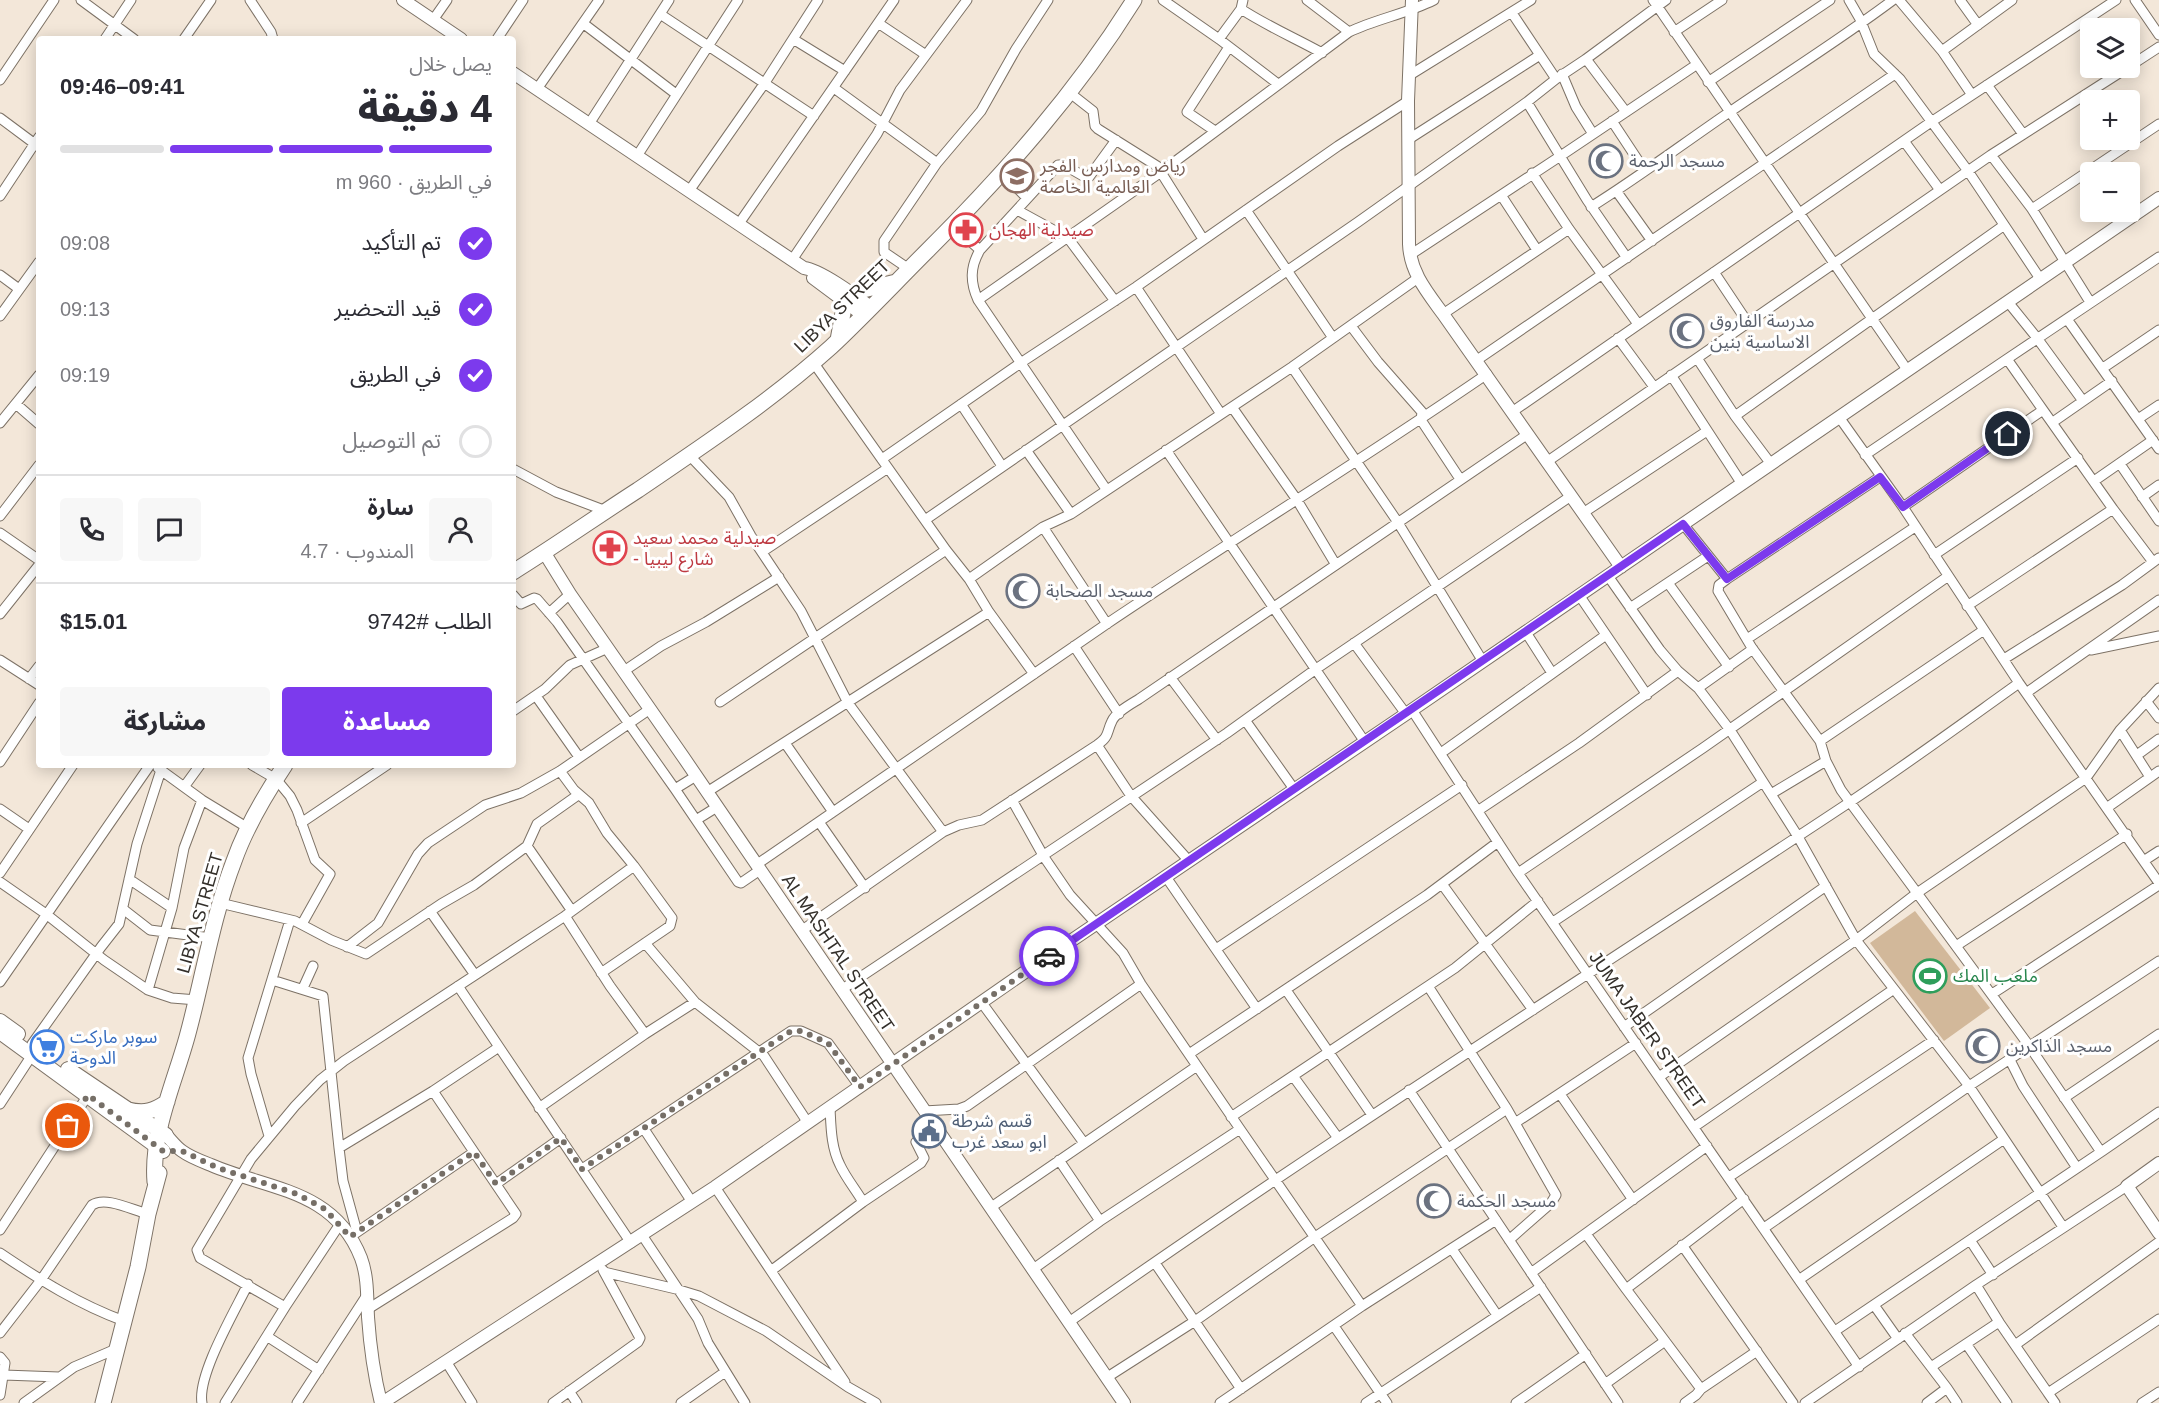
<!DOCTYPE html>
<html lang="ar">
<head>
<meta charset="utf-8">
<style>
	body { margin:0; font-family:Arial,"Noto Sans Arabic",sans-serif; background:#f7f7f7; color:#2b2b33; direction:rtl; height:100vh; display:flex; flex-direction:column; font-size:22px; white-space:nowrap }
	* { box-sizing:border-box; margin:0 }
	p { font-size:20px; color:#7c7c81 }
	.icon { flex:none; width:33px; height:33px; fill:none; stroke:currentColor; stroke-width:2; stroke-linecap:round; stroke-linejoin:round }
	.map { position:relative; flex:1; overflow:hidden; direction:ltr }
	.sheet { position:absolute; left:36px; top:36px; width:480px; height:732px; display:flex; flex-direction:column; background:#fff; border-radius:6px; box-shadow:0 3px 15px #0003; direction:rtl }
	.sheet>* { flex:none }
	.buttons { position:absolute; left:2080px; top:18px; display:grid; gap:12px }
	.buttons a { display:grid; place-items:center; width:60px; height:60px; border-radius:6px; background:#fff; box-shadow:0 3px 15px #0003; font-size:30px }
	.pin { position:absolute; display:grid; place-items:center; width:51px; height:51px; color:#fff; margin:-26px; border:3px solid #fff; border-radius:50%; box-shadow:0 2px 6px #0007 }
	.courier { position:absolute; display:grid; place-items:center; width:60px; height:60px; margin:-30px; border:4px solid #7c3aed; border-radius:50%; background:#fff; color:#222; box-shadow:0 2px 8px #0007 }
	.summary em { font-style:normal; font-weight:800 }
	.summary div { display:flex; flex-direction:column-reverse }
	.summary { display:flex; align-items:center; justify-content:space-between; height:102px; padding:0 24px }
	h1 { font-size:39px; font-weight:800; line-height:45px }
	.bar { display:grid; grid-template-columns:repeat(4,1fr); gap:9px 6px; align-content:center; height:72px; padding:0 24px }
	.bar i { height:8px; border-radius:4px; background:#e1e1e2 }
	.bar .current { background:#7c3aed }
	.bar p { grid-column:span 4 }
	.line { display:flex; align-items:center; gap:15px; padding:0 24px; border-top:2px solid #e1e1e2 }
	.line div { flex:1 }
	.round { display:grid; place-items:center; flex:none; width:63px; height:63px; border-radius:6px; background:#f7f7f7 }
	ol { padding:0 24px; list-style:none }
	li { display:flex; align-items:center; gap:18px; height:66px }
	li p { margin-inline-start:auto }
	li .icon { padding:6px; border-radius:50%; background:#7c3aed; color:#fff; stroke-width:4 }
	li:last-child { color:#7c7c81 }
	li i { width:33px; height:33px; border:3px solid #e1e1e2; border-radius:50% }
	.button { display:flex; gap:12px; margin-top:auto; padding:12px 24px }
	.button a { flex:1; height:69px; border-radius:6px; background:#7c3aed; color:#fff; font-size:24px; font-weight:800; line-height:69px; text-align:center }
	.button a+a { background:#f7f7f7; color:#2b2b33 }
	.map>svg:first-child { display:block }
	.green { fill:#d2b89a }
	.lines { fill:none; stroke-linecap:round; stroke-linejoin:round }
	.minor-casing { stroke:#7d7266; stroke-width:11 }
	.tertiary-casing { stroke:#7d7266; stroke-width:14 }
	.secondary-casing { stroke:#7d7266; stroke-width:16 }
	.trunk-casing { stroke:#7d7266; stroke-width:17 }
	.minor { stroke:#fff; stroke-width:9 }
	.tertiary { stroke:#fff; stroke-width:12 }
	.secondary { stroke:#fff; stroke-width:14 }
	.trunk { stroke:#fff; stroke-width:15 }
	.done { stroke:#766f67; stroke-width:6; stroke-dasharray:0 10.8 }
	.route { stroke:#7c3aed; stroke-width:8 }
	.labels { text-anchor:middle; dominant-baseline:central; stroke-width:6; stroke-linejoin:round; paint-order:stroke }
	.worship-label { font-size:18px; fill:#5b616d; stroke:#fff; text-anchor:start }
	.education-label { font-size:18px; fill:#785e54; stroke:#fff; text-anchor:start }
	.health-label { font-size:18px; fill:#be3a42; stroke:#fff; text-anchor:start }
	.street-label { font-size:18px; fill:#332f2a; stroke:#fff }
	.leisure-label { font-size:18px; fill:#27864d; stroke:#fff; text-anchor:start }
	.shop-label { font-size:18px; fill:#366cbe; stroke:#fff; text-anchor:start }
	.service-label { font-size:18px; fill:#4e5e75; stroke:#fff; text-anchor:start }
</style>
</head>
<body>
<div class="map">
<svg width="2159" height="1403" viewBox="0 0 2159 1403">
	<rect width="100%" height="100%" fill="#f3e7d9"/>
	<path class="green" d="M1915,911L1990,1008L1944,1041L1870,943Z"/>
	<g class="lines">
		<g class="minor-casing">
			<path id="minor" d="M81,0L134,39
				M250,0L271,32L273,39
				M1163,0L1219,39L1278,84
				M1307,0L1349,32
				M1653,0L1908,371
				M1849,0L1860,19L1874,54L1900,79L1968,171L2041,280
				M1899,0L1942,51L1972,95
				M1960,0L1978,25
				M2135,0L2159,35
				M1241,9C1267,26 1295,38 1322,53
				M1512,13L1540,55
				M660,14L814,116
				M433,20L447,0
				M878,23L926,55
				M584,24L676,94
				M1674,32L1722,0
				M105,39L131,0
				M184,39L211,0
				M497,39L523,0
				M793,39L845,71
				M1219,39L1241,9L1243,0
				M1942,51L2012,0
				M1586,59L1626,112
				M2130,66L2159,47
				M1562,74L1576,107L1593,134
				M1410,75L1531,0
				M1556,79L1527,102L1587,200L1627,258
				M0,80L54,0
				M1708,82L1830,0
				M1987,85L2023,134
				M834,88L937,163
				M537,89L599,0
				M1070,93L1093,111L1095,126L1098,129L1157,166L1203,239
				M0,118L39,147
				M1612,121L1645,171
				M589,124L669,0
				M1215,131L1187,112L1229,47
				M1409,139L1540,55L1556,79L1586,59L1666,0
				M1904,141L1940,190
				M1991,155L2032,209L2090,302
				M637,156L738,0
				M1002,173L1027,198
				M1532,173L1569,229L1638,324
				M689,191L764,84L818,0
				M1617,192L1652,241
				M1501,195L1537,250
				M0,196L39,137
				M1591,207C1639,177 1684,143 1731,111C1785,74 1841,39 1893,0
				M2032,209L2159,124
				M1017,210L1068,238L1115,301
				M1246,210L1333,338
				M738,225L894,0
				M953,226L980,250C970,267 970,282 978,300L1106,489
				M980,250L1058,165H1064L1085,177H1089L1116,140
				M1410,255L1559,157L1696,65
				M792,260L877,134L900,90L967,0
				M909,269L884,252V241L937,163L981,111L1016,49L1048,0
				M1714,272L1748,323
				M0,275L19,289
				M1136,287L1221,414
				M978,300L1161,172L1349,32C1376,19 1406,14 1434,0
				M2008,302L2037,338L2083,401
				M1443,314L1569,229
				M0,316L39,262
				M2067,319L2159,449
				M1351,326L1378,362L1422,412L1421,420L1460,479
				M1618,338L1654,387
				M1697,358L1735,416L1771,464
				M2007,359L2159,257
				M1477,360L1895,74
				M813,362L946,550L969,579L989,612L1034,674
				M1292,367L1397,521L1482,660
				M2103,368L2159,330
				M1671,375L1742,484
				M16,404L39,424
				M961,404L1002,466
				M1232,407L1297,500L1336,565
				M1512,412L1931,122L2116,0
				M1735,416L2003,226
				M1839,417L1903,507L2019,683L2159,883
				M2138,419L2159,405
				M2053,422L2112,381
				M0,423L39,375
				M1026,450L1071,514
				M1166,450L1365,742
				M1865,455L2007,359L2043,410L1903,507
				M690,456L729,497L751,536L801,611L848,703L943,832
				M882,459L1022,362L1136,287L1338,146L1408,101
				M1548,461L1991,155L2127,68
				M2120,464L2159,521
				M513,469L556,492L606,511
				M2094,481L2153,440
				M2142,497L2159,485
				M2113,509L2153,562
				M1583,513L1707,431
				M0,516L39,465
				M925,520L1358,222L1527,102
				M1683,524L1727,579L1880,477
				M1043,527L1107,624
				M0,533L39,560
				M762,552L888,468
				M1934,555L2078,458
				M1608,576L1660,650L1678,671L1698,688L1730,730L1797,835L1856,940L1969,1086L2063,1227
				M969,579L1043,527L1071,514L1292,367L1418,278
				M1668,583L1729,667
				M513,595L521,604L534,598L537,599L557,622L675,789L738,882L741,883L760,870
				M1579,595L1647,695
				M1967,606L2113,509L2043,410
				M1630,608L1708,556
				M549,613L570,594
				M0,614L39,565
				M1525,631L1552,673
				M1747,639L1915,527
				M1354,643L1406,714
				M1074,646L1119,714
				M2091,650L2159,636
				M2004,659L2122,585L2159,558
				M0,660L39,685
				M624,671L661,646L706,622L779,577
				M1170,677L1217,740
				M29,679L39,666
				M1698,688L1753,649
				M2159,688L2120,730L2086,778L1917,893L2030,1047L2101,1152L2159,1112
				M2026,693L2159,600
				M536,696L579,757
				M2146,701L2159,718
				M720,702L946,550
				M1412,710L1518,873L1859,1367
				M513,711L545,689L570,665L608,648
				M1245,720L1294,789
				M2120,730L2150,777
				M1820,741L1984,630
				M785,743L833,812
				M1097,745L1131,796L1189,861
				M1441,753L1606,635
				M2137,755L2159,739
				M0,762L39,703
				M252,765L276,779L290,796L297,810L315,860L330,874L302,924
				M158,768L202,800L248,828
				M560,771L574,790L589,803L607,833L634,866L672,918L670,926L601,973
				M184,787L200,765
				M675,789L696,776
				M707,792L989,612
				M1771,794L1826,761
				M1012,800L1044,857L1070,895L1123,953L1141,984L1240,1129L1362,1306
				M2108,807L2159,771
				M0,809L29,829
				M1479,810L1579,743L1678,671
				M696,820L717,807
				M819,822L865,888
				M301,823L387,765
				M2145,860L2159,851
				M756,865C874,785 990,703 1108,623C1233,539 1362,460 1487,374
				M0,873L73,765
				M1518,873L1703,748L1947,577
				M1166,877L1257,1009
				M129,879L172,908
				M0,882L46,914L104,960L148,990L172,998L197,1000
				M1442,884L1533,1010
				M220,903L295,921L331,940L366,954L441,904L474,885L527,846
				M123,909L150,930L211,938
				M430,911L475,975
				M572,911L527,846L537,824L578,795
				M565,916L610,986L645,1034
				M1553,922L1763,782
				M801,931L943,832L959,825L982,820L1097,745C1110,736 1106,733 1112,721C1116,712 1131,704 1139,699L1528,434
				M645,943L695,1002L764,1056L808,1123
				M1956,946L2127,834
				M347,947L378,923L418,854L428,843L485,805L521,793L560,771L650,709
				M1216,949L1462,785
				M272,980L323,996L339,1148L433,1091L499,1047
				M0,982L150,765
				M458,986L631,1243
				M303,988L313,966
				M148,990L172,908L184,848L202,800
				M841,990L1227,733L1316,669L1571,496
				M1286,990L1372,1115
				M1992,994L2159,885
				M982,1003L1084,1143
				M1624,1027L1826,886
				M32,1044L101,947L119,924L137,844L161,770
				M1189,1054L1427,895L1498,842
				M2010,1060L2023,1086L2077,1168
				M1293,1076L1338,1138
				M1659,1077L1856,940L1917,893L1841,790L1826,761L1820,741L1752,648L1718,591L1719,585L1727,579
				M1409,1090L1618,1403
				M433,1091L474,1152
				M1560,1094L1633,1200
				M2064,1098L2159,1034
				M0,1104L32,1055
				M539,1108L645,1034L695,1002
				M830,1108C831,1127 831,1147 840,1165C846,1178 856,1190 863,1202
				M924,1111L959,1109L967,1106L1141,984
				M1231,1117L1428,986
				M1515,1123L1636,1043
				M1694,1127L1894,989
				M644,1129L692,1202
				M269,1136L251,1074L248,1058L290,920
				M339,1148L343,1181L357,1232
				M1059,1160L1100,1221
				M582,1169L791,1031H801L828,1043L860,1087
				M1729,1177L1934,1040
				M496,1184L561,1138
				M715,1187L845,1382
				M990,1208L1197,1066
				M1764,1228L1969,1086L2159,961
				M0,1230L88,1095
				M1586,1234L1626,1289L1744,1199
				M642,1235L698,1319L708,1343L745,1403
				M350,1237L474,1152L516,1214L513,1218L368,1309
				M1509,1240L1551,1203L1556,1195L1507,1109L1428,986L1455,968L1538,901
				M1970,1240L2101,1152
				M1682,1245L1793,1403
				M1452,1249L1497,1315
				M0,1253C40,1280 78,1304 124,1321
				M1155,1263L1241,1389
				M772,1270L863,1202L921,1163L924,1158L916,1142L936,1128
				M1032,1270L1100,1221L1240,1129
				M604,1272L676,1289L699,1296L766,1331L848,1387L876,1403
				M1531,1273L1707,1146
				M1800,1279L2004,1139
				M1976,1285L1999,1322
				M1626,1289L1701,1389
				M1874,1305L1898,1339
				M285,1307L200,1258L197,1250L251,1159L295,1106L320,1080L344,1061L565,916L634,866
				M1069,1322C1324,1142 1589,975 1850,802C1907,764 1963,723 2019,683
				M1334,1326L1387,1403
				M1835,1331L1970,1240L1993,1275
				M0,1333L41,1280L92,1205C106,1196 132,1210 148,1214
				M1905,1333L1947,1388L1927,1403
				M268,1337L319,1370
				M1967,1345L2007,1403
				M2015,1345L2159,1242
				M0,1357L5,1363L0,1395
				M447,1363L472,1403
				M1931,1367L1999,1322L2048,1393
				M4,1375L59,1377
				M1106,1378L1195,1321L1315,1237L1507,1109
				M1605,1384L1665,1341
				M1947,1388L1957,1403
				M569,1391L577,1403
				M24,1403L74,1367L116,1349
				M202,1403C197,1375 235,1311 248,1284
				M225,1403L285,1307L340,1224
				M297,1403L367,1295
				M553,1403L638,1342L640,1338L603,1270
				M681,1403L725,1372
				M1220,1403L1362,1306L1496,1220
				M1366,1403L1541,1287
				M1516,1403L1586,1354
				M1685,1403L1696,1395L1701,1389L1757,1351
				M1805,1403L1976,1285L2127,1186
				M2055,1403L2048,1393L2159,1319
				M2142,1403L2159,1392"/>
		</g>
		<g class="tertiary-casing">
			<path id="tertiary" d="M403,0L461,39
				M1412,0L1408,101L1409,244C1410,272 1427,292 1443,314L1621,567
				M513,73L804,268C821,270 857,297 872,308
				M813,278L864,316
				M544,552L570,594L684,758L1124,1403
				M166,1135C171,1140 176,1147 182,1151C190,1157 201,1161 211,1165C269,1190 334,1189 361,1258C368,1277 367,1297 368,1317C370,1346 374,1375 381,1403
				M2159,1163L2127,1186L2159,1233
				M382,1403L715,1187L1025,972L1406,714L2159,198"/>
		</g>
		<g class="secondary-casing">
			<path id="secondary" d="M0,1021L18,1034
				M0,1032L163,1151
				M68,1069L166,1135"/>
		</g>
		<g class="trunk-casing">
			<path id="trunk" d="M851,293L896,282
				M838,340L845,302
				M513,572C555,546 596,517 638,490C704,445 771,401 831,347C864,316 895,283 927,251C1004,174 1076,93 1134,0
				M128,1110C145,1114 154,1111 167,1102
				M155,1182C151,1133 174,1084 187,1037C203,979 212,918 234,861C246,827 265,795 285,765
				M103,1403L138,1267L148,1214L159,1173"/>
		</g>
		<use href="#minor" class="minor"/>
		<use href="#tertiary" class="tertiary"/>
		<use href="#secondary" class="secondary"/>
		<use href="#trunk" class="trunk"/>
	</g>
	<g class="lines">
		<path class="done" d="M68,1126L88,1095L163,1151H182L218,1168L297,1194L325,1209L350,1237L474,1152L496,1184L561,1138L582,1169L791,1031H801L828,1043L860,1087L1049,956"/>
		<path class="route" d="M1049,956L1683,524L1727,579L1880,477L1903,507L2008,434"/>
	</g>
	<defs>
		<g id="mosque-ring" transform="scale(1.725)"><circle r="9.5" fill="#fff" stroke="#6b7280" stroke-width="1.5"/><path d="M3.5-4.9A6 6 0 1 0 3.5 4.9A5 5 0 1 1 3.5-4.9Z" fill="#6b7280"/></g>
		<g id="school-ring" transform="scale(1.725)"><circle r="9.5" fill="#fff" stroke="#8d6e63" stroke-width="1.5"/><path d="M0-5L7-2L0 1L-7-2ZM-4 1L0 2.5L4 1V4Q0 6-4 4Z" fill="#8d6e63"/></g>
		<g id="pharmacy-ring" transform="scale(1.725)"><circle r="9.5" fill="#fff" stroke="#e0444e" stroke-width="1.5"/><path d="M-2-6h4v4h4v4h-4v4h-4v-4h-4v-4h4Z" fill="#e0444e"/></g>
		<g id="stadium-ring" transform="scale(1.725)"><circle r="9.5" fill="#fff" stroke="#2e9e5b" stroke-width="1.5"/><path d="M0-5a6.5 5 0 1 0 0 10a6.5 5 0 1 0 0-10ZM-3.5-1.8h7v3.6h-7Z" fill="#2e9e5b"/></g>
		<g id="supermarket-ring" transform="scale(1.725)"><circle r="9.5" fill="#fff" stroke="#3f7fe0" stroke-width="1.5"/><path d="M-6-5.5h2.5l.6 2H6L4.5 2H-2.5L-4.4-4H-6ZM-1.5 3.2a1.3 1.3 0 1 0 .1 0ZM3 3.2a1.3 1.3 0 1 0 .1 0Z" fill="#3f7fe0"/></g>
		<g id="civic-ring" transform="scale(1.725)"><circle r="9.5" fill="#fff" stroke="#5c6f8a" stroke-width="1.5"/><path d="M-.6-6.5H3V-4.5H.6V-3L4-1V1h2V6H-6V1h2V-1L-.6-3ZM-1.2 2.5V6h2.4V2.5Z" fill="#5c6f8a"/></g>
	</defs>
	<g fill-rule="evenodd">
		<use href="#mosque-ring" x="1606" y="161"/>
		<use href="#school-ring" x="1017" y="176"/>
		<use href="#pharmacy-ring" x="966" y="230"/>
		<use href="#mosque-ring" x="1687" y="331"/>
		<use href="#pharmacy-ring" x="610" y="548"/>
		<use href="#mosque-ring" x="1023" y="591"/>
		<use href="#stadium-ring" x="1930" y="976"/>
		<use href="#mosque-ring" x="1983" y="1046"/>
		<use href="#supermarket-ring" x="47" y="1047"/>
		<use href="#civic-ring" x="929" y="1131"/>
		<use href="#mosque-ring" x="1434" y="1201"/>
	</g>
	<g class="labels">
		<g class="worship-label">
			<text x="1629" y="161">مسجد الرحمة</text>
			<text x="1710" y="321">مدرسة الفاروق<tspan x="1710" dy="21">الاساسية بنين</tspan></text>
			<text x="1046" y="591">مسجد الصحابة</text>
			<text x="2006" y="1046">مسجد الذاكرين</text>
			<text x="1457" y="1201">مسجد الحكمة</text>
		</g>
		<g class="education-label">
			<text x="1040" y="166">رياض ومدارس الفجر<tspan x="1040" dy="21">العالمية الخاصة</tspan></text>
		</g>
		<g class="health-label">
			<text x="989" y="230">صيدلية الهجان</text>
			<text x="633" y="538">صيدلية محمد سعيد<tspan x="633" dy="21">- شارع ليبيا</tspan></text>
		</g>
		<g class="street-label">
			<text transform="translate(842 306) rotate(-44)">LIBYA STREET</text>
			<text transform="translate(200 913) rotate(-74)">LIBYA STREET</text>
			<text transform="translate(838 953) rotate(56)">AL MASHTAL STREET</text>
			<text transform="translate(1647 1030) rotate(55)">JUMA JABER STREET</text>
		</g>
		<g class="leisure-label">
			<text x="1953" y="976">ملعب المك</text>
		</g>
		<g class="shop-label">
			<text x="70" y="1037">سوبر ماركت<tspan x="70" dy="21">الدوحة</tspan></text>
		</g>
		<g class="service-label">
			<text x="952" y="1121">قسم شرطة<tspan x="952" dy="21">ابو سعد غرب</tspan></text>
		</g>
	</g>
</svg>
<div class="buttons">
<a><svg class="icon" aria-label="layers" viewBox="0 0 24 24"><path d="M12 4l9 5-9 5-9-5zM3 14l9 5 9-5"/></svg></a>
<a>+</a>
<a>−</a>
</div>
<div class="pin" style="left:68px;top:1126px;background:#ea580c"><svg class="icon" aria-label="bag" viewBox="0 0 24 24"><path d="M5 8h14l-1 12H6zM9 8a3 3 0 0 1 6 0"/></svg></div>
<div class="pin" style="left:2008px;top:434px;background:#1f2937"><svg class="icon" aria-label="home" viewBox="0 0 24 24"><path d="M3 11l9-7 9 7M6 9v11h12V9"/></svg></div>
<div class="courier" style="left:1049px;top:956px"><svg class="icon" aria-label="car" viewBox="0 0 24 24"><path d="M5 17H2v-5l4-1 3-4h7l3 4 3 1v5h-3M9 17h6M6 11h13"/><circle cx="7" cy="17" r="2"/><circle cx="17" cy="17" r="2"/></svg></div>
<section class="sheet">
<div class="summary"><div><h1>4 دقيقة</h1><p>يصل خلال</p></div><em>09:41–09:46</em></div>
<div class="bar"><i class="current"></i><i class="current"></i><i class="current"></i><i></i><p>في الطريق · 960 m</p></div>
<ol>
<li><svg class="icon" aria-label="check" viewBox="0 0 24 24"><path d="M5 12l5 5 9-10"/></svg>تم التأكيد<p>09:08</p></li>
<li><svg class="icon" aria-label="check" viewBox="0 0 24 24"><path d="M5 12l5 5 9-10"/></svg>قيد التحضير<p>09:13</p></li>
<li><svg class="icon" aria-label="check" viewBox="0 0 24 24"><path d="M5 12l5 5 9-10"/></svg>في الطريق<p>09:19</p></li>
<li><i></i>تم التوصيل</li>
</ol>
<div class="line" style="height:108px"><a class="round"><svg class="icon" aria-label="person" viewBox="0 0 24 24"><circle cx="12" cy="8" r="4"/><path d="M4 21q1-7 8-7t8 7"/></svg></a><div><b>سارة</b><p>المندوب · 4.7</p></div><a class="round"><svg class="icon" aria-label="chat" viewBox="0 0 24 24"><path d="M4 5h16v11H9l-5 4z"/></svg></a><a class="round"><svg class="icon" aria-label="phone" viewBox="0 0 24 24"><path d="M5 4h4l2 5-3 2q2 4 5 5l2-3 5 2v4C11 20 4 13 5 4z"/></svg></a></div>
<div class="line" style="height:78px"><div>الطلب #9742</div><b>$15.01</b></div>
<div class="button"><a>مساعدة</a><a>مشاركة</a></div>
</section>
</div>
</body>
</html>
